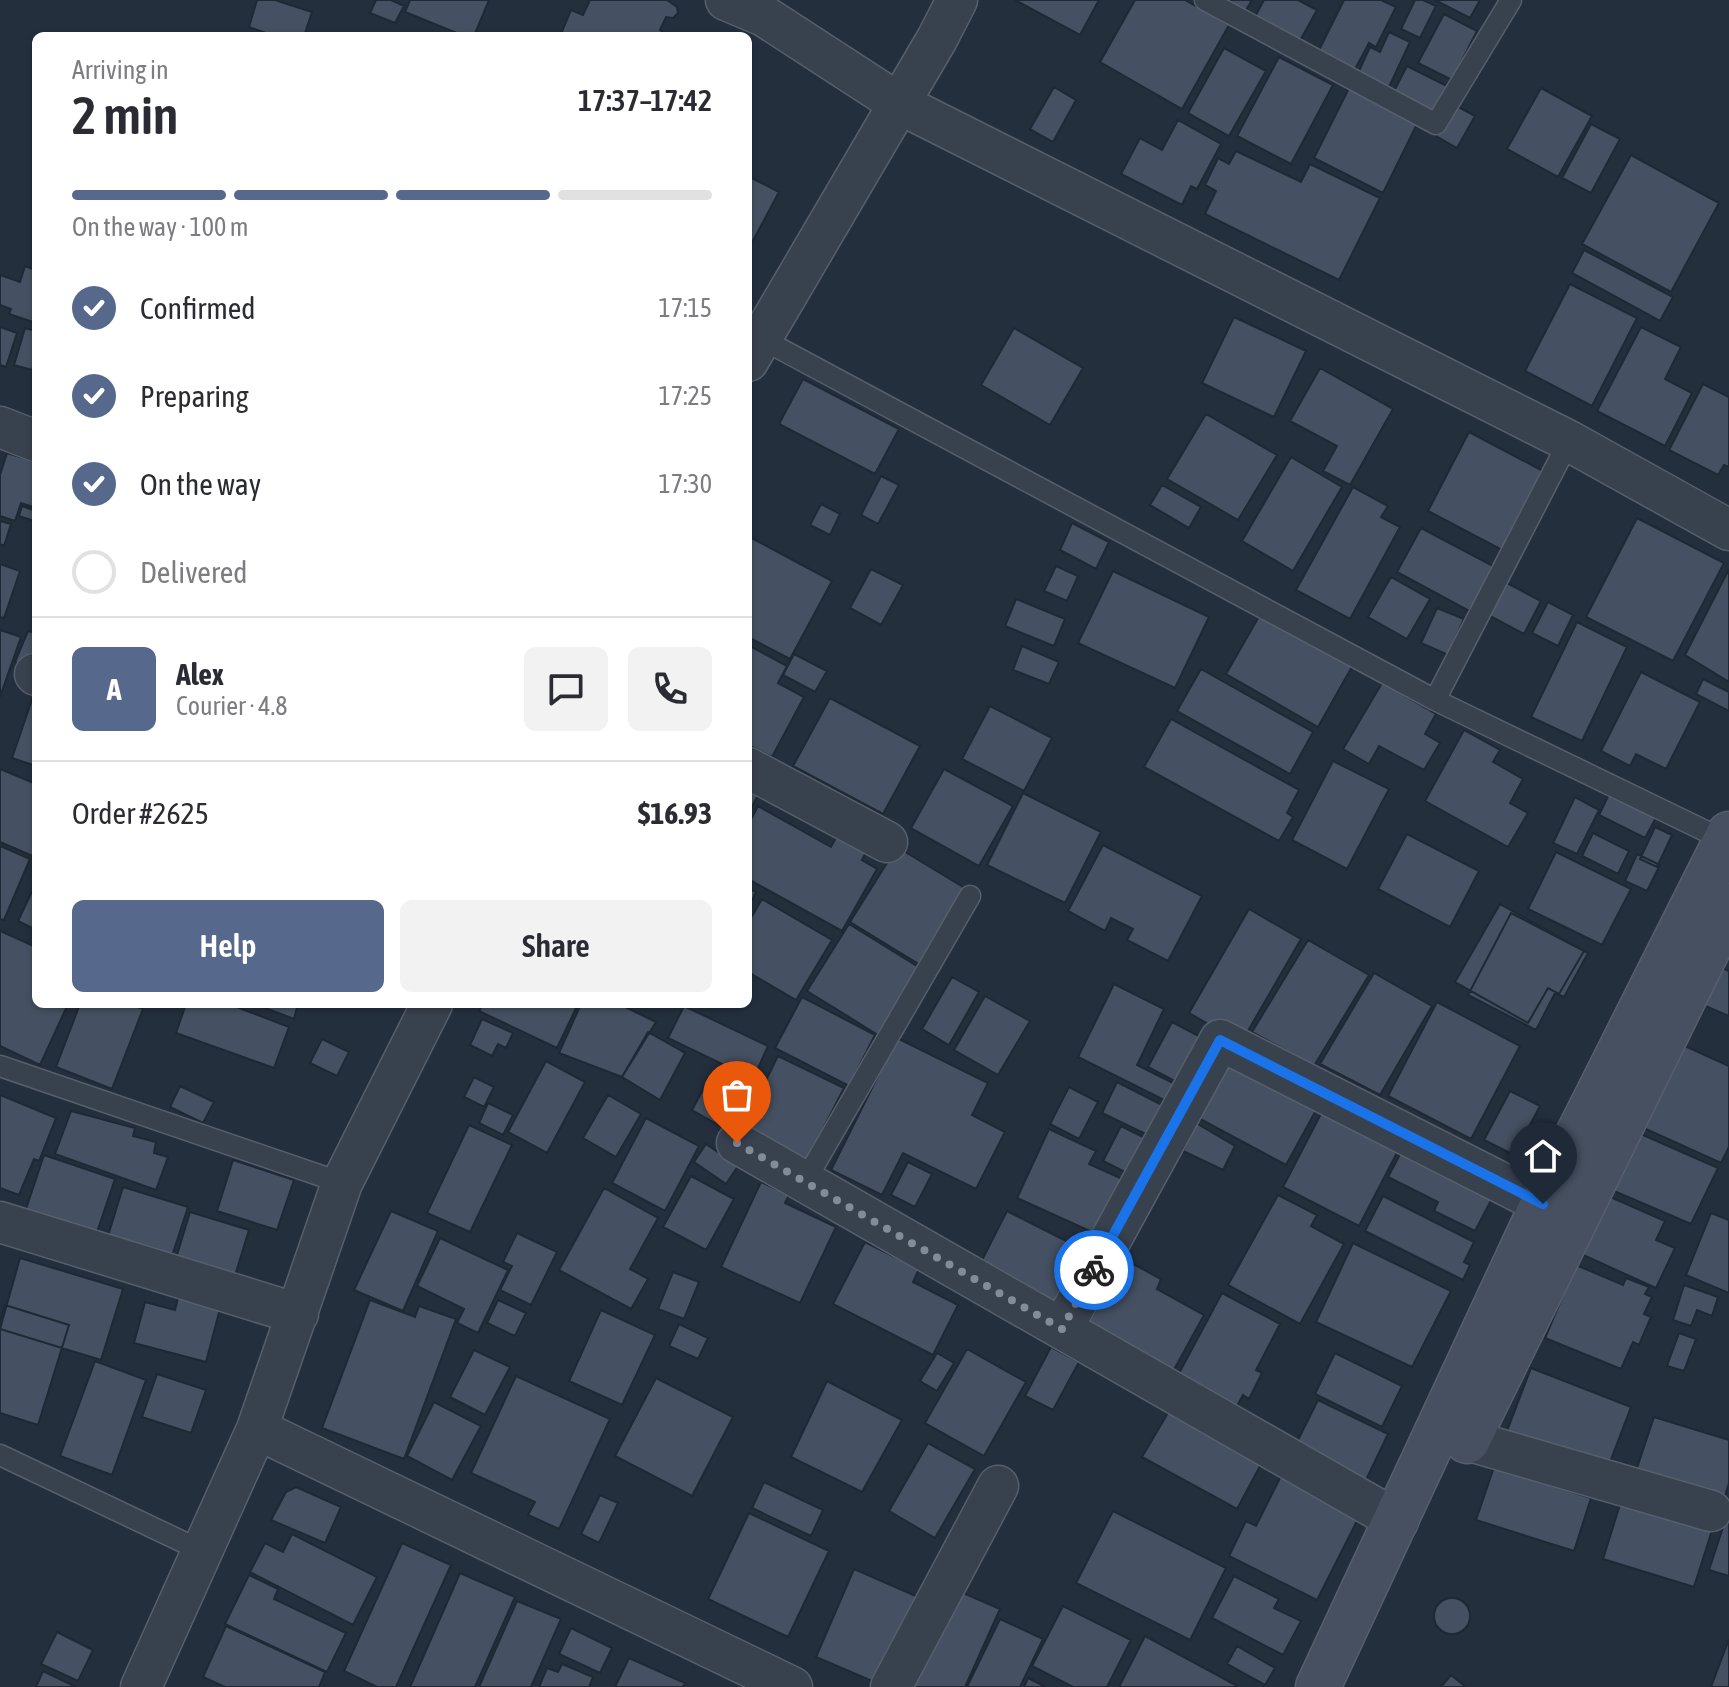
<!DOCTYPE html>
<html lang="en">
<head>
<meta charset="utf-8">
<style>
	body { margin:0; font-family:"Asap Condensed",sans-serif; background:#f2f2f3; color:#2b2b33; height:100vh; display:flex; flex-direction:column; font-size:30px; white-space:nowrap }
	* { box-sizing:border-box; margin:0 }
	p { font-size:26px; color:#7c7c81 }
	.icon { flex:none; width:44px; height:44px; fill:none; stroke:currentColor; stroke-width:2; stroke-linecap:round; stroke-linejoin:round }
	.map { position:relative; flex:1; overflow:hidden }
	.side { position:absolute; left:32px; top:32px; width:720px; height:976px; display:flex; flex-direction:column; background:#fff; border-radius:12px; box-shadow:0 2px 6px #0004 }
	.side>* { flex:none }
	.pin { position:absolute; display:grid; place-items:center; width:68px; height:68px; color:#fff; margin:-82px -34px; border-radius:50% 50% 50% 0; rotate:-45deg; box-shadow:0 0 8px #0007 }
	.pin .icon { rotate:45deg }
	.courier { position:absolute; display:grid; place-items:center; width:80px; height:80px; margin:-40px; border:6px solid #1a73e8; border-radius:50%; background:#fff; color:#222; box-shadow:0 2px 10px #0007 }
	.summary em { font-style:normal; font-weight:600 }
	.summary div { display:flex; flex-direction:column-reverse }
	.summary { display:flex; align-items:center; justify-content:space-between; height:136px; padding:0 40px }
	h1 { font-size:52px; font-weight:600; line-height:60px }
	.bar { display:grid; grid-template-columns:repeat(4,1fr); gap:12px 8px; align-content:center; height:96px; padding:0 40px }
	.bar i { height:10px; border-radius:6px; background:#e1e1e2 }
	.bar .on { background:#56698c }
	.bar p { grid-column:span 4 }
	.line { display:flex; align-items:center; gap:20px; padding:0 40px; border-top:2px solid #e1e1e2 }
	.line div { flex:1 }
	.round { display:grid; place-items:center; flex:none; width:84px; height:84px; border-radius:12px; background:#f2f2f3 }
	ol { padding:0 40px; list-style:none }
	li { display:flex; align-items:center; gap:24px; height:88px }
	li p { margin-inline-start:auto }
	li .icon { padding:8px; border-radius:50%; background:#56698c; color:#fff; stroke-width:4 }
	li:last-child { color:#7c7c81 }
	li i { width:44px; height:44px; border:4px solid #e1e1e2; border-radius:50% }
	.primary-button { display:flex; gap:16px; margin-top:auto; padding:16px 40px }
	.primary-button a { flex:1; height:92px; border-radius:12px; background:#56698c; color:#fff; font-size:32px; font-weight:600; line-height:92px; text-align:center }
	.primary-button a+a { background:#f2f2f3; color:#2b2b33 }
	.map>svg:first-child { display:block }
	.building { fill:#455162; stroke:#1f2835; stroke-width:2 }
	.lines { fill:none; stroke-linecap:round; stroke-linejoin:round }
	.lane-casing { stroke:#565f6c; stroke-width:23 }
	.street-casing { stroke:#565f6c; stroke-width:43 }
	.secondary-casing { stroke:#565f6c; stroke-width:47 }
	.lane { stroke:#38414e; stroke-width:20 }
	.street { stroke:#38414e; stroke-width:40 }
	.secondary { stroke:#465061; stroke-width:44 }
	.done { stroke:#828b98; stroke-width:8; stroke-dasharray:0 14.4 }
	.route { stroke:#1a73e8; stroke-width:10 }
</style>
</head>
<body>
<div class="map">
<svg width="1729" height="1687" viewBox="0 0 1729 1687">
	<rect width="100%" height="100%" fill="#242f3e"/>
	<path class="building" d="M257,0H275L312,12L304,36H274L249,27Z
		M376,0H391L404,6L395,23L370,13Z
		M410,0H489L474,36H464L405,12Z
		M590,0H667L677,7L678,13L673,18L666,17L660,30L668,36H560L571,10L583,15Z
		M1015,0H1099L1080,35Z
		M1135,0H1185L1229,25L1182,109L1100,62Z
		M1217,0H1252L1243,15Z
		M1264,0H1298L1317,10L1297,46L1252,22Z
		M1344,0H1381L1396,7L1376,47L1369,43L1354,71L1317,54Z
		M1415,0H1423L1436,6L1420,38L1401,29Z
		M1435,0H1480L1470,18Z
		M1444,14L1477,31L1452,80L1418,63Z
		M1389,32L1410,42L1389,87L1358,73L1370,47L1380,52Z
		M1224,48L1266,71L1229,136L1188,113Z
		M1279,57L1333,85L1291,164L1237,136Z
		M1407,66L1449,87L1434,116L1392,95Z
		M1054,87L1076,100L1053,142L1030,129Z
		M1349,88L1418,122L1383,193L1314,158Z
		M1541,88L1592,116L1558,177L1507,149Z
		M1453,104L1475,116L1457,148L1436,136Z
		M1178,120L1221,144L1197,189L1191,186L1182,205L1121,174L1140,138L1162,150Z
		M1591,124L1620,139L1591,193L1562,178Z
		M1236,151L1301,182L1310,164L1380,198L1339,280L1205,214L1216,191L1205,185L1218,158L1229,164Z
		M1631,155L1719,203L1671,292L1582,244Z
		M748,176L779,192L748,250Z
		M1584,250L1673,297L1660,321L1572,273Z
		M25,266L36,270V323L9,314L11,309L0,305V275L20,282Z
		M1570,284L1637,318L1592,406L1525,371Z
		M1234,317L1306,351L1274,417L1202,383Z
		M0,327L17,333L6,367L0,365Z
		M1641,327L1681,347L1665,379L1692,393L1665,446L1597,411Z
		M25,328L36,331V357L32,370L14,365Z
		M1014,328L1083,368L1050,425L981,385Z
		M1320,368L1393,409L1350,485L1323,471L1337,446L1290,421Z
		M803,379L899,429L875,474L779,424Z
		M1703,384L1729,397V467L1724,465L1718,475L1669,450Z
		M1206,414L1277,455L1238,520L1167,479Z
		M1469,432L1543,471L1502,550L1428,511Z
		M7,453L36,462V508L21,503L15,521L0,516V475Z
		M1291,457L1342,487L1293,571L1242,541Z
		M881,476L899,485L878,524L861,515Z
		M1162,485L1201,507L1189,528L1150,505Z
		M1353,487L1388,506L1381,517L1400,527L1350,619L1296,590Z
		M821,504L840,514L830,535L810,525Z
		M22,506L36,511L34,521L19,516Z
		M1637,518L1724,563L1673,661L1586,617Z
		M0,521L11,524L4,546L0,544Z
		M1072,523L1109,542L1096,569L1060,550Z
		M1421,528L1495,567L1471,612L1397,572Z
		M748,536L832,581L790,659L748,637Z
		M0,564L20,571L4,618L0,617Z
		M1056,566L1078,576L1067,601L1044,591Z
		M871,569L903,585L881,625L850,608Z
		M1729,569V682L1685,655Z
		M1113,571L1209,617L1175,688L1078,643Z
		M1391,577L1430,599L1407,639L1368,617Z
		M1505,582L1541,601L1524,634L1488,615Z
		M1016,599L1065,619L1054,646L1005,626Z
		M1548,602L1573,615L1558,646L1532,633Z
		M1437,608L1464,619L1448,655L1421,643Z
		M1261,613L1353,665L1318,727L1226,674Z
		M1577,622L1627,647L1582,741L1531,717Z
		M0,630L21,637L0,697Z
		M28,631L36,633V670L15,662Z
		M748,645L787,666L778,683L804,697L772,757L748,745Z
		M1022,646L1059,662L1049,684L1013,670Z
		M794,654L827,671L815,692L783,675Z
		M1201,669L1313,732L1290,774L1177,711Z
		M1641,672L1700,702L1666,769L1636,754L1630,766L1601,751Z
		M1703,679L1729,692V711L1696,694Z
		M1382,683L1436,714L1425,734L1440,743L1424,770L1379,746L1369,764L1343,749Z
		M36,688V766L12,758Z
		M830,698L920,746L883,814L793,766Z
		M990,706L1052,738L1024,791L962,759Z
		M1171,719L1299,790L1287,813L1293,817L1279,841L1144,767Z
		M1464,730L1500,750L1493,762L1523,779L1510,803L1528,813L1508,847L1425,801Z
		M1333,761L1389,789L1347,869L1292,840Z
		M0,769L36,784L35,857L0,842Z
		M944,769L1013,806L979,866L911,828Z
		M748,779L763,786L748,814Z
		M1611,790L1658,814L1645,838L1599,815Z
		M1023,793L1101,832L1065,903L987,865Z
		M1575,797L1599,810L1577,854L1553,843Z
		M758,806L831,847L838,834L867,850L862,860L877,869L842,931L748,879V825Z
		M1655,827L1672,835L1657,867L1640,859Z
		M1593,833L1629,851L1618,874L1582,856Z
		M1407,834L1479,871L1450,927L1378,889Z
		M1103,845L1202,896L1168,961L1127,940L1133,929L1111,918L1105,931L1068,911Z
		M0,846L30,859L4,920L0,919Z
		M897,847L968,890L922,966L850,922Z
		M1556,852L1631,889L1602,945L1528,909Z
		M1637,854L1660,865L1647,891L1625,881Z
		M36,883V930L18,921Z
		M748,888L756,892L748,909Z
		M762,899L832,940L796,1000L748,972V923Z
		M1500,904L1584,951L1559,994L1548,988L1528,1023L1455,982Z
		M1249,909L1301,939L1241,1043L1189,1013Z
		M1511,913L1588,953L1564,997L1555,993L1536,1030L1468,995Z
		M849,924L920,968L878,1035L807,991Z
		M0,931L36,947V1004H68L40,1065L0,1046Z
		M1308,940L1369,975L1314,1066L1252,1032Z
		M1713,964L1729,971V1016L1696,1002Z
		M1374,973L1432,1006L1380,1095L1320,1064Z
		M952,977L979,992L949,1045L922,1029Z
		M1114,984L1164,1009L1137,1065L1175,1084L1166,1101L1078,1057Z
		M985,996L1030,1021L998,1075L954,1050Z
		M802,997L875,1035L849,1086L775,1048Z
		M1437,1002L1520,1046L1471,1139L1388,1096Z
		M80,1004H129L143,1009L112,1089L56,1067Z
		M186,1004H229L289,1027L274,1068L176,1033Z
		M255,1004H298L294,1019Z
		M483,1004H578L557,1048L479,1011Z
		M581,1004H619L656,1022L622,1077L559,1053Z
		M684,1006L768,1046L753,1079L668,1038Z
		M482,1019L513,1033L506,1048L498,1044L492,1056L470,1045Z
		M1172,1022L1212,1043L1188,1088L1148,1067Z
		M648,1032L685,1053L660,1100L622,1077Z
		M897,1038L988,1083L972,1115L1005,1132L976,1189L903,1153L882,1195L831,1170Z
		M322,1039L349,1052L337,1076L310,1063Z
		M1676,1042L1729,1066V1147L1721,1163L1637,1125Z
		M1224,1050L1320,1103L1286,1165L1189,1113Z
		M778,1056L844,1088L803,1168L738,1136Z
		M546,1061L585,1082L547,1153L508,1132Z
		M711,1075L740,1090L720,1126L692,1110Z
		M474,1077L494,1087L484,1107L464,1097Z
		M1117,1082L1172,1110L1158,1140L1102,1113Z
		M180,1086L214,1102L203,1123L170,1107Z
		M1069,1087L1098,1102L1079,1139L1050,1124Z
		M1510,1091L1540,1106L1514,1155L1484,1140Z
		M0,1095L56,1118L39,1161L34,1159L19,1195L0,1188Z
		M608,1095L641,1114L616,1157L583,1138Z
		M488,1103L513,1115L503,1135L479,1123Z
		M1325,1106L1401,1145L1359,1226L1283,1187Z
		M71,1111L135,1128L133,1136L156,1142L154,1153L168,1157L156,1190L55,1154Z
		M646,1118L699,1146L665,1211L612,1183Z
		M1196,1123L1235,1146L1223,1170L1183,1151Z
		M469,1125L512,1145L470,1232L427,1213Z
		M1121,1126L1153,1142L1135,1177L1103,1161Z
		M1049,1129L1096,1151L1089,1164L1129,1182L1103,1237L1017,1198Z
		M1634,1131L1718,1168L1691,1224L1607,1188Z
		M1407,1141L1498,1187L1475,1231L1434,1211L1438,1202L1388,1177Z
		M706,1144L738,1166L726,1184L694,1162Z
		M44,1155L115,1179L96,1235L25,1212Z
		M233,1160L294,1180L277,1230L217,1211Z
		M908,1162L932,1174L915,1207L891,1195Z
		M691,1176L734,1199L706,1250L663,1227Z
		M761,1182L789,1195L785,1203L836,1227L800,1303L721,1267Z
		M123,1187L188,1207L171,1259L107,1239Z
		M604,1188L658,1218L630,1269L648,1279L631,1309L559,1270Z
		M1278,1195L1317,1215L1311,1226L1344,1244L1300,1324L1228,1285Z
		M1383,1196L1474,1242L1464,1262L1470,1265L1463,1280L1365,1231Z
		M1608,1196L1665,1221L1656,1240L1675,1248L1656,1288L1581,1254Z
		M391,1211L438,1231L403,1311L354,1290Z
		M1007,1211L1090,1253L1061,1309L979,1266Z
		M190,1212L249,1230L233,1282L174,1265Z
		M1711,1213L1729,1220V1293L1686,1275Z
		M517,1233L557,1252L531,1305L500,1290L512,1266L503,1262Z
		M440,1238L508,1270L478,1333L457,1323L464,1309L417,1286Z
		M865,1242L919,1269L913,1282L958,1305L933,1355L833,1304Z
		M1353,1243L1451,1291L1412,1367L1316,1322Z
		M20,1258L123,1289L101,1360L0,1329Z
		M1124,1259L1161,1279L1157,1289L1204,1315L1170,1377L1084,1331Z
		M1576,1265L1623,1285L1626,1278L1649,1287L1645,1294L1652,1297L1644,1314L1651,1317L1639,1345L1633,1342L1621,1369L1545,1338Z
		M673,1272L699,1282L684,1319L658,1309Z
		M1684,1285L1718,1297L1712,1316L1697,1310L1691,1326L1673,1320Z
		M180,1290L222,1301L206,1362L134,1343L145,1302L175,1310Z
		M1222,1293L1280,1324L1256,1370L1262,1373L1249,1399L1243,1395L1236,1408L1177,1377Z
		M370,1300L415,1317L419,1306L456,1319L404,1459L322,1428Z
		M498,1300L526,1313L515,1336L487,1323Z
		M5,1305L69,1325L38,1425L0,1413V1321Z
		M601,1310L655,1335L622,1405L569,1381Z
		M679,1324L708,1338L698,1359L669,1346Z
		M1679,1333L1696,1339L1684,1371L1667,1366Z
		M1051,1347L1079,1362L1053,1410L1025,1396Z
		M967,1349L1026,1382L984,1456L925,1423Z
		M474,1350L510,1367L485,1415L450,1397Z
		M937,1353L954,1363L937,1391L920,1381Z
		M1335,1353L1402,1386L1382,1427L1315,1394Z
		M95,1361L146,1380L112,1475L60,1456Z
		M1531,1368L1631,1407L1607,1470L1507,1431Z
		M157,1374L206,1390L191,1433L142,1417Z
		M516,1376L610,1419L559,1529L528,1515L535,1502L471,1473Z
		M656,1378L733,1417L692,1496L615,1456Z
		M827,1381L902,1420L862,1492L791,1457Z
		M1318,1400L1388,1434L1365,1482L1294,1448Z
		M434,1402L481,1426L452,1480L407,1456Z
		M1172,1406L1266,1455L1237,1509L1142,1457Z
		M1654,1417L1729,1440V1483L1723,1502L1635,1474Z
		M928,1443L975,1469L935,1538L889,1511Z
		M1494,1467L1591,1498L1574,1551L1476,1520Z
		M1283,1472L1362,1511L1317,1600L1229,1556L1246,1521L1256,1526Z
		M764,1482L823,1510L811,1536L752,1508Z
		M296,1487L341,1507L325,1543L271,1520L286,1492Z
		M600,1495L618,1503L599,1543L581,1534Z
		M1623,1495L1714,1524L1694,1587L1603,1559Z
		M1113,1511L1226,1568L1190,1640L1076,1583Z
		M749,1513L829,1551L788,1637L708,1599Z
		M1726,1518L1729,1519V1576L1709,1570Z
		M292,1534L377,1577L353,1625L250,1572L265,1543L283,1552Z
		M402,1543L451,1565L396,1687H377L344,1671Z
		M854,1569L918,1597L879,1684L816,1657Z
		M460,1573L515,1597L475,1687H410Z
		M249,1575L278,1589L274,1599L346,1633L327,1672L225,1624Z
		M1234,1576L1279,1599L1274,1608L1301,1621L1283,1655L1212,1618Z
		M954,1589L1000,1609L965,1687H909Z
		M1434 1616a18 18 0 1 1 36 0a18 18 0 1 1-36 0Z
		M517,1601L561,1619L531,1687H479Z
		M1063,1606L1131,1640L1107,1687H1073L1032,1666Z
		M1000,1619L1043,1639L1020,1687H967Z
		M226,1626L325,1672L319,1687H225L203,1677Z
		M571,1628L612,1648L600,1673L559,1654Z
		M57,1632L93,1650L78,1681L41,1664Z
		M1145,1636L1239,1687H1119Z
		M1729,1639V1687H1711Z
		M1237,1646L1275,1668L1265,1685L1227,1664Z
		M629,1658L685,1683L683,1687H615Z
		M562,1664L593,1677L589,1687H539L547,1668L558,1672Z
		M43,1671L76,1687H36Z
		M1451,1675L1466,1687H1441Z
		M1028,1678L1046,1687H1024Z"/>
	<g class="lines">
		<g class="lane-casing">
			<path id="lane" d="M1205,0L1436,124L1511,0
				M760,338L1435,700L1569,441
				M1435,700L1726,841
				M0,1066L342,1183
				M805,1181L970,896
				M0,1455L202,1551"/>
		</g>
		<g class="street-casing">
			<path id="street" d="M726,0L764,16L898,103L1569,441L1729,530
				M748,361L937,39L957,0
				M0,427L36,441
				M35,674L36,675
				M748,768L887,842
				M737,1143L1398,1521
				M0,1222L298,1314
				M1062,1329L1220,1040L1543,1204
				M257,1429L792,1687
				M1467,1440L1711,1511
				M141,1687L257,1429L342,1183L432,1004
				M891,1687L998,1486"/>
		</g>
		<g class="secondary-casing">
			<path id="secondary" d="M1467,1441L1729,906
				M1318,1687L1543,1204L1729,834"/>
		</g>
		<use href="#lane" class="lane"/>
		<use href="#street" class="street"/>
		<use href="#secondary" class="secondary"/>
	</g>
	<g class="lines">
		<path class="done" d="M737,1143L1062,1329L1094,1270"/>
		<path class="route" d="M1094,1270L1220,1040L1543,1204"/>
	</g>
</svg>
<div class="pin" style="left:737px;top:1143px;background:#ea580c"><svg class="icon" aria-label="bag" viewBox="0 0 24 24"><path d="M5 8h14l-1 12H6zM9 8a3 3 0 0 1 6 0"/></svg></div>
<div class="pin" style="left:1543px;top:1204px;background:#1f2937"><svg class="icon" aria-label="home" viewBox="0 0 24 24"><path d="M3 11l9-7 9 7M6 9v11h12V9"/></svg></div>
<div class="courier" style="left:1094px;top:1270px"><svg class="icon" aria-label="bike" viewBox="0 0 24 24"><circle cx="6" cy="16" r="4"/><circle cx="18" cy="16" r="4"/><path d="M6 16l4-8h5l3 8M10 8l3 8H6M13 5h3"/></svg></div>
<section class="side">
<div class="summary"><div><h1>2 min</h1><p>Arriving in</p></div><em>17:37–17:42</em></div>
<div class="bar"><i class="on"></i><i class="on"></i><i class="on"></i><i></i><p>On the way · 100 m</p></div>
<ol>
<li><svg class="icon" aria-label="check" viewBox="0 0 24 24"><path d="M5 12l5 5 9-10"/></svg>Confirmed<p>17:15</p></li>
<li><svg class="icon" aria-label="check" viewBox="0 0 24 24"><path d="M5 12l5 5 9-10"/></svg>Preparing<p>17:25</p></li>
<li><svg class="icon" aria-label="check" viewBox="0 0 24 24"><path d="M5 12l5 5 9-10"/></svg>On the way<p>17:30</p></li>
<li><i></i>Delivered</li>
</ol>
<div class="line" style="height:144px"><b class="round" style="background:#56698c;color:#fff">A</b><div><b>Alex</b><p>Courier · 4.8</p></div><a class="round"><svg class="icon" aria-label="chat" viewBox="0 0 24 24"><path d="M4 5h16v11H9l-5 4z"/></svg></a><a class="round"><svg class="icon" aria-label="phone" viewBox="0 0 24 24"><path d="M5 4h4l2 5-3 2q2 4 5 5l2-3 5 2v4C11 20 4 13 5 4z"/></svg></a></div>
<div class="line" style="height:104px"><div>Order #2625</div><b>$16.93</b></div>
<div class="primary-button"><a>Help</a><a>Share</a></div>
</section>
</div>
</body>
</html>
